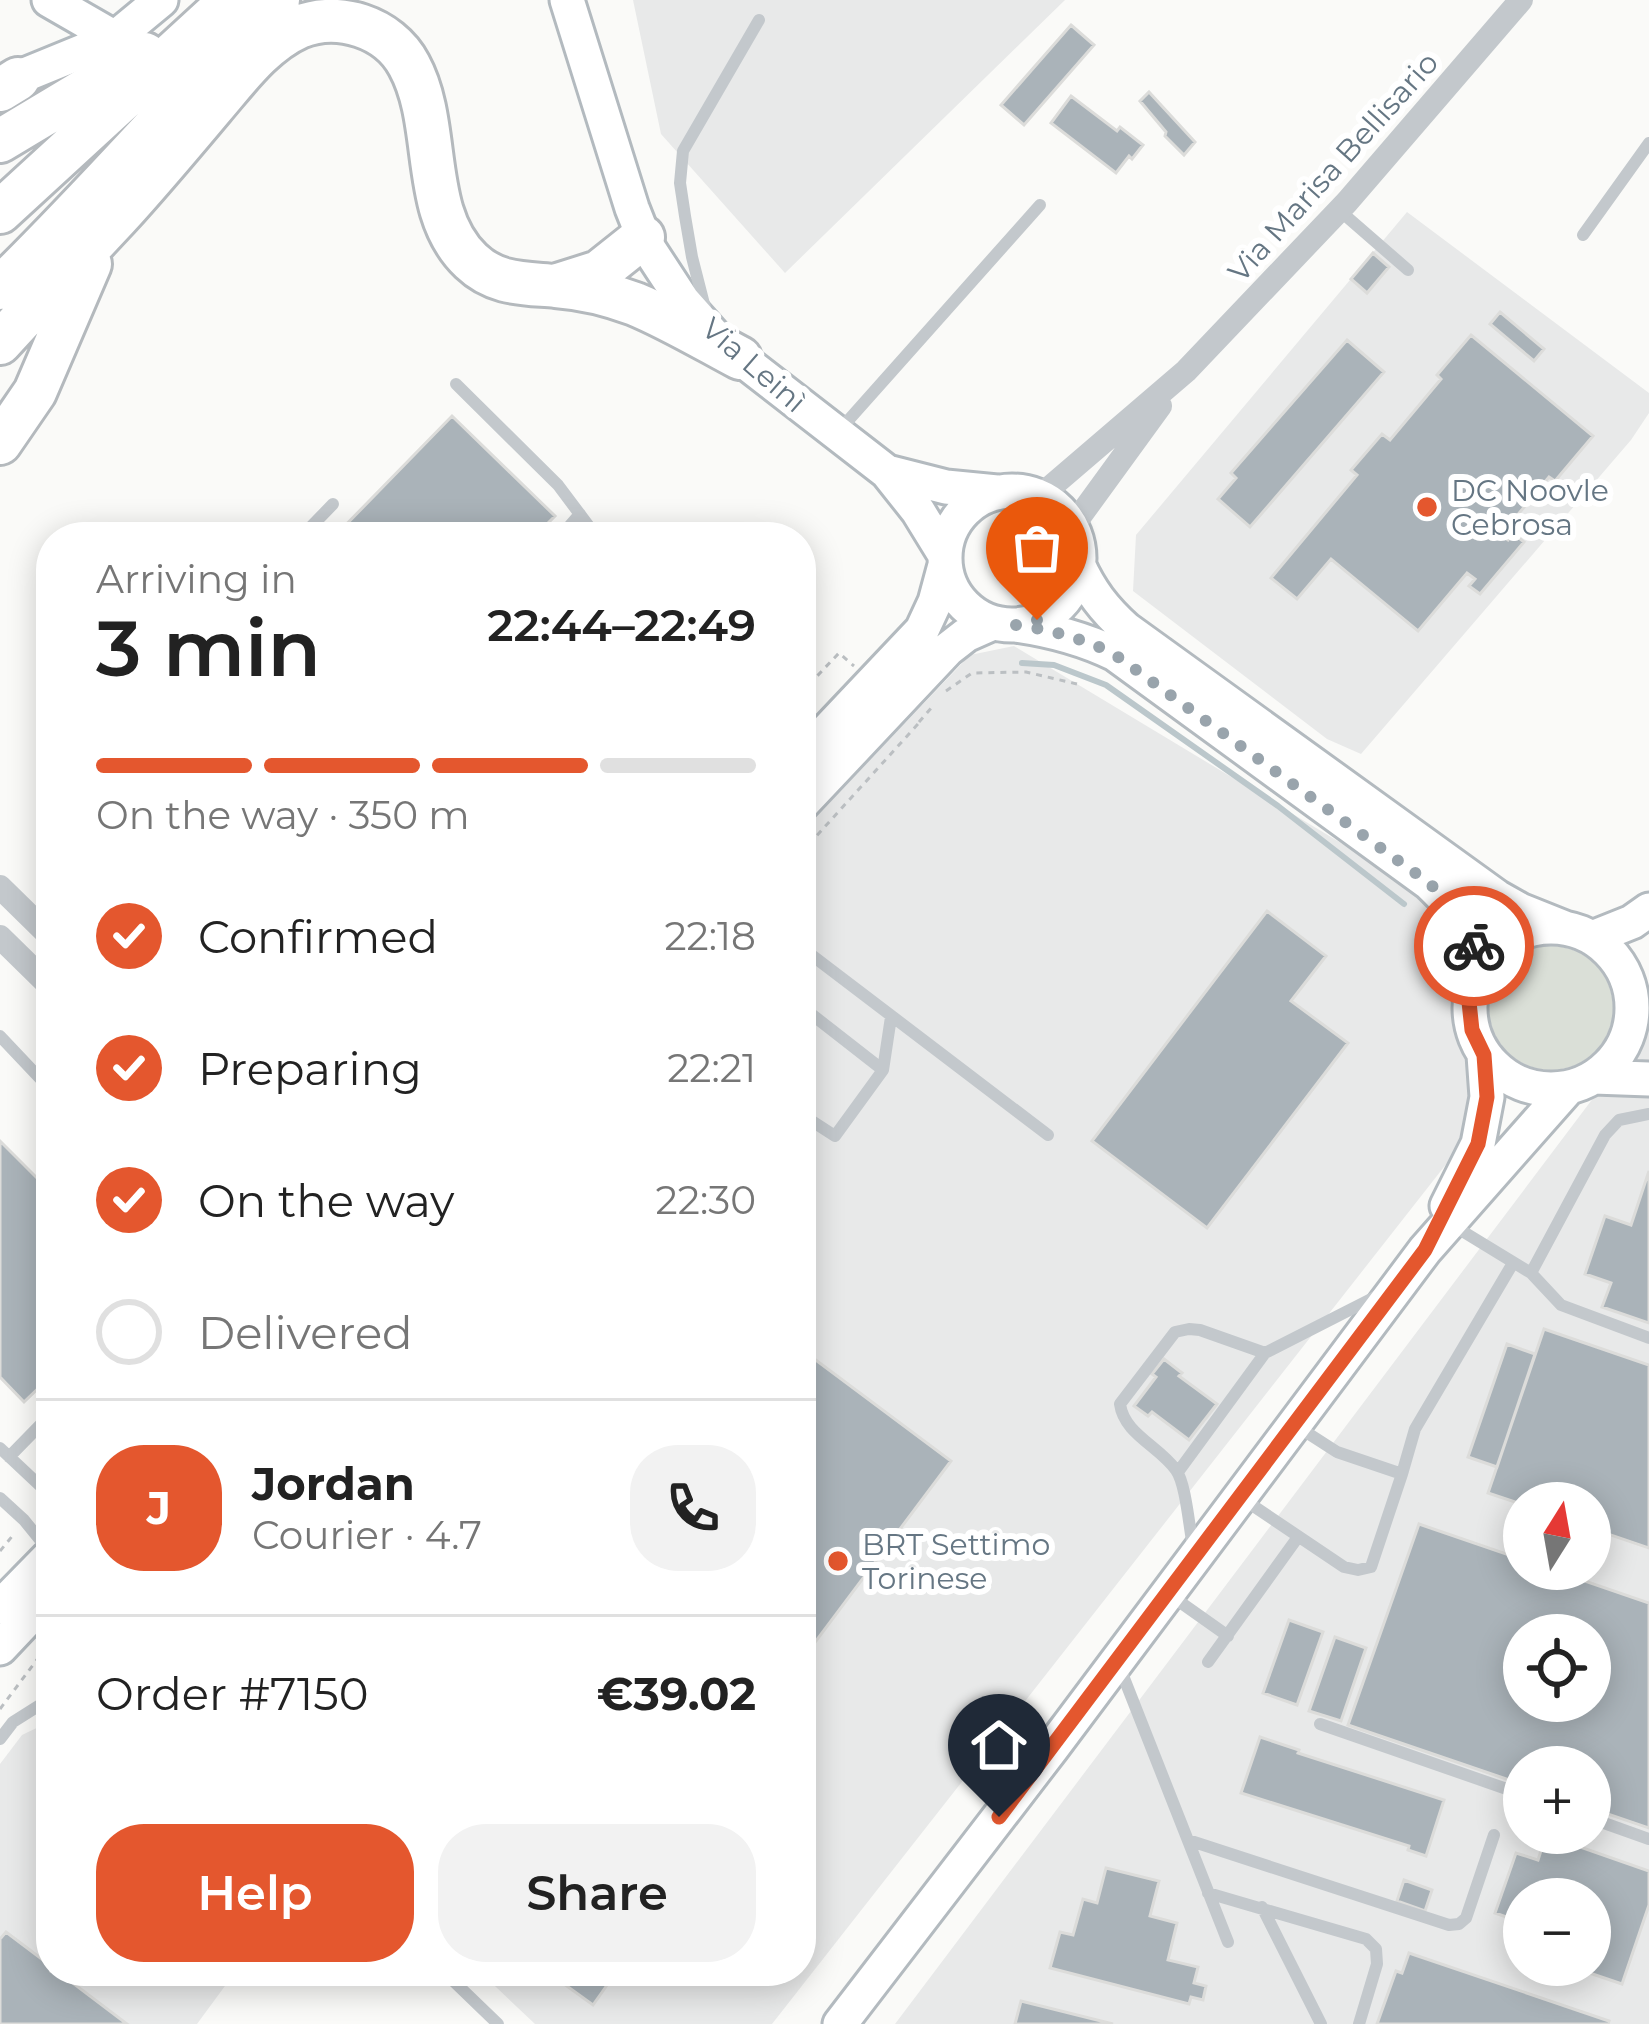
<!DOCTYPE html>
<html lang="en">
<head>
<meta charset="utf-8">
<style>
	body { margin:0; font-family:Montserrat,sans-serif; background:#f2f2f2; color:#222; height:100vh; display:flex; flex-direction:column; font-size:45px; white-space:nowrap }
	* { box-sizing:border-box; margin:0 }
	p { font-size:39px; color:#767676 }
	.icon { flex:none; width:66px; height:66px; fill:none; stroke:currentColor; stroke-width:2; stroke-linecap:round; stroke-linejoin:round }
	.map { position:relative; flex:1; overflow:hidden }
	.panel { position:absolute; left:36px; top:522px; width:780px; height:1464px; display:flex; flex-direction:column; background:#fff; border-radius:48px; box-shadow:0 6px 30px #0003 }
	.panel>* { flex:none }
	.needle { width:78px; rotate:11deg }
	.buttons { position:absolute; left:1503px; top:1482px; display:grid; gap:24px }
	.buttons a { display:grid; place-items:center; width:108px; height:108px; border-radius:50%; background:#fff; box-shadow:0 6px 30px #0003; font-size:60px }
	.pin { position:absolute; display:grid; place-items:center; width:102px; height:102px; color:#fff; margin:-123px -51px; border-radius:50% 50% 50% 0; rotate:-45deg; box-shadow:0 0 12px #0007 }
	.pin .icon { rotate:45deg }
	.courier { position:absolute; display:grid; place-items:center; width:120px; height:120px; margin:-60px; border:9px solid #e4572e; border-radius:50%; background:#fff; color:#222; box-shadow:0 3px 15px #0007 }
	.headline em { font-style:normal; font-weight:600 }
	.headline div { display:flex; flex-direction:column-reverse }
	.headline { display:flex; align-items:center; justify-content:space-between; height:204px; padding:0 60px }
	h1 { font-size:78px; font-weight:600; line-height:90px }
	.bar { display:grid; grid-template-columns:repeat(4,1fr); gap:18px 12px; align-content:center; height:144px; padding:0 60px }
	.bar i { height:15px; border-radius:9px; background:#e0e0e0 }
	.bar .current { background:#e4572e }
	.bar p { grid-column:span 4 }
	.line { display:flex; align-items:center; gap:30px; padding:0 60px; border-top:3px solid #e0e0e0 }
	.line div { flex:1 }
	.round { display:grid; place-items:center; flex:none; width:126px; height:126px; border-radius:48px; background:#f2f2f2 }
	ol { padding:0 60px; list-style:none }
	li { display:flex; align-items:center; gap:36px; height:132px }
	li p { margin-inline-start:auto }
	li .icon { padding:12px; border-radius:50%; background:#e4572e; color:#fff; stroke-width:4 }
	li:last-child { color:#767676 }
	li i { width:66px; height:66px; border:6px solid #e0e0e0; border-radius:50% }
	.action { display:flex; gap:24px; margin-top:auto; padding:24px 60px }
	.action a { flex:1; height:138px; border-radius:48px; background:#e4572e; color:#fff; font-size:48px; font-weight:600; line-height:138px; text-align:center }
	.action a+a { background:#f2f2f2; color:#222 }
	.map>svg:first-child { display:block }
	.built { fill:#e8e9e9; fill-rule:evenodd }
	.green { fill:#dadfd7 }
	.lines { fill:none; stroke-linecap:round; stroke-linejoin:round }
	.stream { stroke:#bbc7cb; stroke-width:6 }
	.building { fill:#aab3b9; stroke:#dcdcda; stroke-width:3; fill-rule:evenodd }
	.secondary-casing { stroke:#b3babf; stroke-width:39 }
	.highway-casing { stroke:#b4b9bd; stroke-width:48 }
	.path { stroke:#bbbfc2; stroke-width:3; stroke-dasharray:6 6; stroke-linecap:butt }
	.lane { stroke:#c3c8cc; stroke-width:12 }
	.street { stroke:#c3c8cc; stroke-width:24 }
	.secondary { stroke:#fff; stroke-width:33 }
	.highway { stroke:#fff; stroke-width:42 }
	.done { stroke:#99a4ac; stroke-width:12; stroke-dasharray:0 21.6 }
	.route { stroke:#e4572e; stroke-width:15 }
	.poi-dot { fill:#e4572e; stroke:#fff; stroke-width:4.5 }
	.labels { text-anchor:middle; dominant-baseline:central; stroke-width:12; stroke-linejoin:round; paint-order:stroke }
	.street-label { font-size:30px; fill:#657683; stroke:#fff }
	.poi-label { font-size:30px; fill:#657683; stroke:#fff; text-anchor:start }
</style>
</head>
<body>
<div class="map">
<svg width="1649" height="2024" viewBox="0 0 1649 2024">
	<rect width="100%" height="100%" fill="#fafaf8"/>
	<path class="built" d="M633,0H1065L785,273L661,134Z
		M1407,212L1649,393V413L1631,440L1361,754L1327,739L1133,591L1136,535Z
		M1014,646L1424,893L1449,931L1460,965L1452,1012L1472,1074L1469,1135L772,2024H535L479,1971H801V832L970,655Z
		M1649,1024V2024H895ZM1524,1503H1590V1569H1524ZM1524,1635H1590V1701H1524ZM1524,1767H1590V1833H1524ZM1524,1899H1590V1965H1524Z
		M51,1721V1971H236L197,2024H0V1764L22,1735Z"/>
	<path class="green" d="M1489 1008a62 62 0 1 1 124 0a62 62 0 1 1-124 0Z"/>
	<g class="lines">
		<path class="stream" d="M1022,663L1054,665L1106,685L1278,806L1404,904"/>
	</g>
	<path class="building" d="M1071,25L1094,45L1024,125L1001,105Z
		M1149,92L1195,142L1184,155L1165,136L1166,132L1140,101Z
		M1071,96L1117,131L1120,127L1143,145L1132,159L1129,156L1116,173L1051,123Z
		M1373,253L1389,267L1367,293L1351,279Z
		M1500,312L1544,349L1534,361L1490,324Z
		M1471,335L1593,436L1555,481L1549,477L1501,535L1508,540L1513,533L1524,542L1480,594L1469,586L1475,579L1467,573L1418,631L1331,559L1297,599L1271,578L1357,475L1351,470L1382,434L1390,440L1441,379L1437,375Z
		M1347,340L1384,372L1250,527L1218,499L1236,478L1231,473Z
		M452,416L555,516L534,537H334Z
		M1267,911L1326,956L1291,1001L1348,1043L1207,1228L1092,1141Z
		M0,1141L51,1192V1376L24,1402L0,1377Z
		M1649,1171V1323L1602,1307L1611,1283L1585,1274L1605,1216L1631,1225Z
		M1544,1329L1649,1365V1548L1590,1528V1503L1524,1505L1488,1493Z
		M1507,1344L1535,1354L1497,1467L1468,1457Z
		M801,1349L951,1461L801,1661Z
		M1164,1359L1182,1373L1179,1376L1217,1404L1189,1440L1152,1412L1148,1416L1134,1406L1156,1377L1152,1374Z
		M1419,1524L1524,1560V1569H1550L1649,1603V1828L1590,1808V1767H1524V1785L1348,1725ZM1524,1635H1590V1701H1524Z
		M1289,1620L1323,1632L1297,1705L1263,1693Z
		M1335,1637L1366,1648L1341,1721L1309,1711Z
		M1260,1737L1299,1750L1298,1753L1444,1800L1426,1856L1408,1850L1409,1846L1241,1793Z
		M1546,1835L1649,1871V1905L1622,1984L1566,1965H1590V1899H1524V1951L1510,1946L1518,1921L1495,1913L1516,1853L1538,1860Z
		M1106,1868L1159,1881L1150,1916L1177,1923L1168,1960L1198,1967L1194,1983L1206,1986L1203,2000L1191,1997L1189,2004L1050,1968L1060,1932L1073,1935L1083,1899L1097,1903Z
		M1404,1880L1432,1890L1425,1911L1397,1901Z
		M6,1932L51,1966V1971H57L127,2024H0V1939Z
		M1409,1953L1609,2021L1608,2024H1377L1396,1971L1402,1973Z
		M546,1971H617L593,2005Z
		M1021,2001L1113,2024H1015Z"/>
	<g class="lines">
		<g class="secondary-casing">
			<path id="secondary" d="M49,0L115,38
				M567,0L632,208L647,246L683,301L715,337L740,358L887,472L918,511L945,555
				M0,85L115,38L161,0
				M887,472L946,487L997,492
				M945 558a67 67 0 1 1 134 0a67 67 0 1 1-134 0Z
				M1078,564C1090,591 1104,609 1126,629L1497,897L1520,910L1565,928
				M1015,625C1051,630 1082,638 1115,654L1429,883C1458,911 1478,932 1476,975
				M801,758L922,630L935,602L945,565
				M801,805L948,649L966,635L993,623
				M1470 1008a81 81 0 1 1 162 0a81 81 0 1 1-162 0Z
				M1592,938L1632,922L1649,910
				M1594,1077L1649,1079
				M1447,1206L1478,1144L1487,1097L1484,1055
				M0,1607L51,1555
				M0,1648L51,1594
				M840,2024L1052,1748L1425,1250L1568,1088"/>
		</g>
		<g class="highway-casing">
			<path id="highway" d="M0,90L18,79
				M0,141L145,54
				M0,212L231,0
				M558,285L599,272L643,237
				M0,288C96,195 182,92 278,0
				M0,343C39,300 79,259 118,217C151,181 182,144 213,107C238,78 263,43 299,27C338,11 389,27 409,65C442,125 419,212 471,261C496,285 524,283 556,286C582,288 611,295 635,304C671,319 706,340 740,358
				M0,443L35,392L90,264"/>
		</g>
		<path class="path" d="M946,691L972,673L1026,672L1077,684
			M801,693L839,653L854,666
			M919,722L932,707
			M801,853L918,724L915,721
			M0,1551L14,1534
			M0,1709L51,1641"/>
		<path class="lane" d="M1339,210L1408,270
			M1583,235L1649,143
			M705,308L692,257L685,216L680,183L683,151L759,20
			M456,384L558,485L597,537
			M837,433L1040,205
			M301,537L333,504
			M560,537L580,514
			M801,947L1048,1135
			M801,1006L883,1070L835,1136L801,1114
			M0,1036L51,1090
			M883,1070L891,1017
			M1449,1223L1531,1273L1605,1135L1619,1120L1649,1114
			M1531,1273L1561,1305L1649,1338
			M1295,1425L1337,1452L1402,1474L1415,1429L1513,1263
			M0,1448L51,1496
			M9,1457L51,1414
			M1178,1472L1265,1353
			M1240,1497L1344,1567L1358,1570L1371,1567L1402,1474
			M0,1498L24,1520L50,1552
			M1193,1546C1189,1527 1186,1484 1176,1470C1159,1446 1124,1434 1120,1404L1175,1332L1189,1329L1200,1330L1265,1353L1377,1296
			M1170,1595L1228,1636
			M1208,1662L1298,1537
			M1120,1668L1228,1942
			M1320,1724L1524,1795
			M0,1739L13,1722L51,1698
			M1590,1818L1649,1839
			M1188,1840L1449,1925L1459,1924L1466,1918L1494,1835
			M1208,1893L1366,1939L1376,1949L1377,1964L1359,2024
			M1262,1907L1321,2024
			M443,1971L498,2024"/>
		<path class="street" d="M1039,497L1186,371L1347,202L1521,0
			M1072,527L1160,406
			M0,887L51,937
			M0,937L51,987"/>
		<use href="#secondary" class="secondary"/>
		<use href="#highway" class="highway"/>
	</g>
	<g class="lines">
		<path class="done" d="M1037,620L1016,625C1051,630 1082,638 1114,654L1429,883C1449,902 1466,919 1474,946"/>
		<path class="route" d="M999,1817L1425,1250L1478,1144L1487,1097L1484,1055L1472,1030L1469,1002L1476,975L1474,946"/>
	</g>
	<g class="poi-dot">
		<circle cx="1427" cy="507" r="12"/>
		<circle cx="838" cy="1561" r="12"/>
	</g>
	<g class="labels">
		<g class="street-label">
			<text transform="translate(1333 167) rotate(-48)">Via Marisa Bellisario</text>
			<text transform="translate(754 365) rotate(41)">Via Leinì</text>
		</g>
		<g class="poi-label">
			<text x="1451" y="490">DC Noovle<tspan x="1451" dy="34">Cebrosa</tspan></text>
			<text x="862" y="1544">BRT Settimo<tspan x="862" dy="34">Torinese</tspan></text>
		</g>
	</g>
</svg>
<div class="buttons">
<a><svg class="needle" viewBox="-14 -14 28 28"><path d="M0-13l5 13h-10z" fill="#e53935"/><path d="M0 13l5-13h-10z" fill="#767676"/></svg></a>
<a><svg class="icon" aria-label="locate" viewBox="0 0 24 24"><circle cx="12" cy="12" r="6"/><path d="M12 2v4M12 18v4M2 12h4M18 12h4"/></svg></a>
<a>+</a>
<a>−</a>
</div>
<div class="pin" style="left:1037px;top:620px;background:#ea580c"><svg class="icon" aria-label="bag" viewBox="0 0 24 24"><path d="M5 8h14l-1 12H6zM9 8a3 3 0 0 1 6 0"/></svg></div>
<div class="pin" style="left:999px;top:1817px;background:#1f2937"><svg class="icon" aria-label="home" viewBox="0 0 24 24"><path d="M3 11l9-7 9 7M6 9v11h12V9"/></svg></div>
<div class="courier" style="left:1474px;top:946px"><svg class="icon" aria-label="bike" viewBox="0 0 24 24"><circle cx="6" cy="16" r="4"/><circle cx="18" cy="16" r="4"/><path d="M6 16l4-8h5l3 8M10 8l3 8H6M13 5h3"/></svg></div>
<section class="panel">
<div class="headline"><div><h1>3 min</h1><p>Arriving in</p></div><em>22:44–22:49</em></div>
<div class="bar"><i class="current"></i><i class="current"></i><i class="current"></i><i></i><p>On the way · 350 m</p></div>
<ol>
<li><svg class="icon" aria-label="check" viewBox="0 0 24 24"><path d="M5 12l5 5 9-10"/></svg>Confirmed<p>22:18</p></li>
<li><svg class="icon" aria-label="check" viewBox="0 0 24 24"><path d="M5 12l5 5 9-10"/></svg>Preparing<p>22:21</p></li>
<li><svg class="icon" aria-label="check" viewBox="0 0 24 24"><path d="M5 12l5 5 9-10"/></svg>On the way<p>22:30</p></li>
<li><i></i>Delivered</li>
</ol>
<div class="line" style="height:216px"><b class="round" style="background:#e4572e;color:#fff">J</b><div><b>Jordan</b><p>Courier · 4.7</p></div><a class="round"><svg class="icon" aria-label="phone" viewBox="0 0 24 24"><path d="M5 4h4l2 5-3 2q2 4 5 5l2-3 5 2v4C11 20 4 13 5 4z"/></svg></a></div>
<div class="line" style="height:156px"><div>Order #7150</div><b>€39.02</b></div>
<div class="action"><a>Help</a><a>Share</a></div>
</section>
</div>
</body>
</html>
